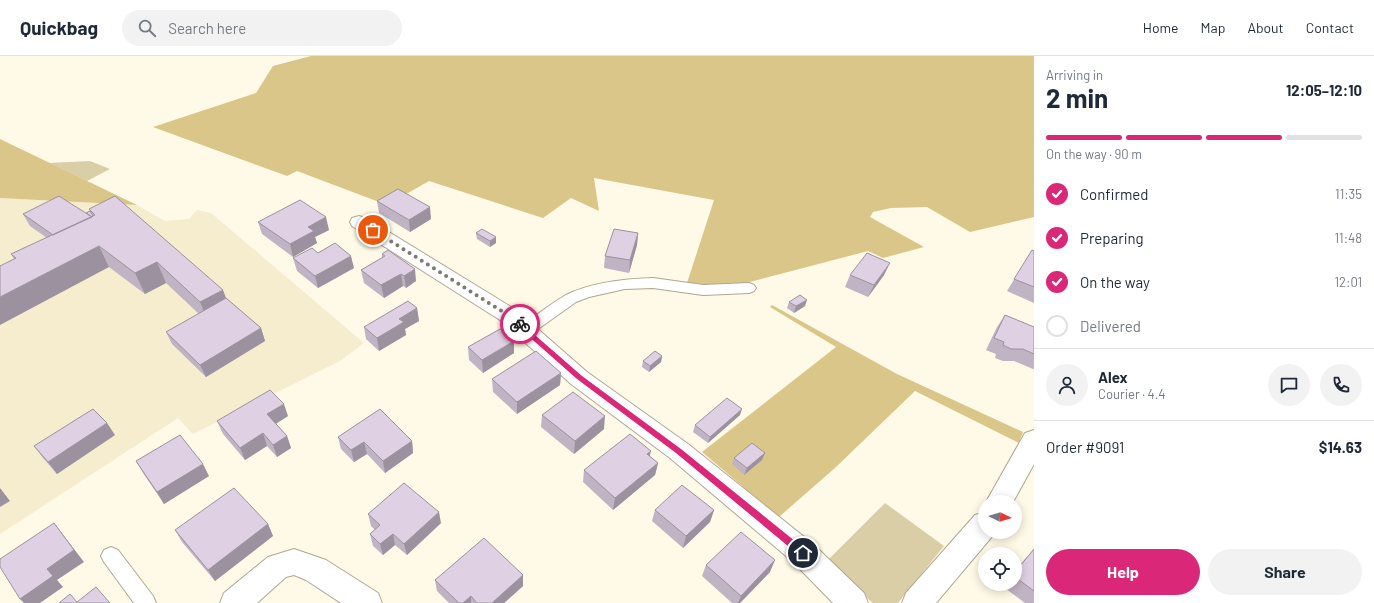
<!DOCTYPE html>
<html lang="en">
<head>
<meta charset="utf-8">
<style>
	body { margin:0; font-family:Barlow,sans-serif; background:#f2f2f3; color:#1f2937; height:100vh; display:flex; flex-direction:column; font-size:15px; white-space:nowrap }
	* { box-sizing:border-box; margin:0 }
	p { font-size:13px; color:#747a83 }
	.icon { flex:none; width:22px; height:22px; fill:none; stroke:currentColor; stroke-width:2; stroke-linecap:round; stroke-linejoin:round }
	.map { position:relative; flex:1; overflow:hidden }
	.drawer { display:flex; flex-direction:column; background:#fff; width:340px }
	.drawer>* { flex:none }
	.needle { width:26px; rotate:95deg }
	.buttons { position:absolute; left:978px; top:439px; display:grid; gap:8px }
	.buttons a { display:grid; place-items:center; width:44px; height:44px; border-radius:50%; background:#fff; box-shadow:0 2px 10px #0003; font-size:20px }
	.pin { position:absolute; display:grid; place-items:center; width:34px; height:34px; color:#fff; margin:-17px; border:2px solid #fff; border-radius:50%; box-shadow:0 1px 4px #0007 }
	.courier { position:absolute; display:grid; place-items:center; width:40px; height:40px; margin:-20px; border:3px solid #db2777; border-radius:50%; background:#fff; color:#222; box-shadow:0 1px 5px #0007 }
	.overview em { font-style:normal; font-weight:700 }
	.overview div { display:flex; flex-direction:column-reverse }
	.overview { display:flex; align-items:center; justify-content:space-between; height:68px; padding:0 12px }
	h1 { font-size:26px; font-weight:700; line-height:30px }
	.bar { display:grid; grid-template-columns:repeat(4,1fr); gap:6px 4px; align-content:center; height:48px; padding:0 12px }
	.bar i { height:5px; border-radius:3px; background:#e0e1e3 }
	.bar .active { background:#db2777 }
	.bar p { grid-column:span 4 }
	.line { display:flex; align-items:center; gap:10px; padding:0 12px; border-top:1px solid #e0e1e3 }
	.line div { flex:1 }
	.round { display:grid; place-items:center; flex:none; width:42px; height:42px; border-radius:21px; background:#f2f2f3 }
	ol { padding:0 12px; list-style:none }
	li { display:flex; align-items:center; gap:12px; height:44px }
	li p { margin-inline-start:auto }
	li .icon { padding:4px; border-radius:50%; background:#db2777; color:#fff; stroke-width:4 }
	li:last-child { color:#747a83 }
	li i { width:22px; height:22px; border:2px solid #e0e1e3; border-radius:50% }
	.primary-button { display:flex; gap:8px; margin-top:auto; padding:8px 12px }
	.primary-button a { flex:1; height:46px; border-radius:24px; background:#db2777; color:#fff; font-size:16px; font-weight:700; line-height:46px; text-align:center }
	.primary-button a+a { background:#f2f2f3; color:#1f2937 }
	header { display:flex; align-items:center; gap:24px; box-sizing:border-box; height:56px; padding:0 20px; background:#fff; border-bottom:1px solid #e0e1e3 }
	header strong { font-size:19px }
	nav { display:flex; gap:22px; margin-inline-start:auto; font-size:14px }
	.search { width:280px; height:36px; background:#f2f2f3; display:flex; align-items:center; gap:10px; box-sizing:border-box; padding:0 14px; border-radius:22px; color:#747a83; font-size:15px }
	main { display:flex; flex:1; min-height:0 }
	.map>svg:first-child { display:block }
	.built { fill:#f6ecce }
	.green { fill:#dacea6 }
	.forest { fill:#dac689 }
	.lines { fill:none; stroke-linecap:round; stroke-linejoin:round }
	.lane-casing { stroke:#aea792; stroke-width:2 }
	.street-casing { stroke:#aea792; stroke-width:2 }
	.lane { fill:#fff; fill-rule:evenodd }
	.street { fill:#fff; fill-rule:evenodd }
	.wall { fill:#c0b3c3 }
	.shaded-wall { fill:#9c929f }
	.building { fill:#dfd0e3; stroke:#9c929f }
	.route { fill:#db2777 }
	.done { stroke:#7e7a6d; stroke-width:4; stroke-dasharray:0 7.2 }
</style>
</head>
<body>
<header>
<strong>Quickbag</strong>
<div class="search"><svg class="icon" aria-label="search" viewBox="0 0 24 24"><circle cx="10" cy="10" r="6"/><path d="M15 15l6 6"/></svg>Search here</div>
<nav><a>Home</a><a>Map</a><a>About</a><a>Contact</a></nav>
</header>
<main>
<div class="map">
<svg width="1034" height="547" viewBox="0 0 1034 547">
	<rect width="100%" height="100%" fill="#fff9e7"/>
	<path class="built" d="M0,142L137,149L165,165L189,163L197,154L211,157L364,287L340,305L193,378L178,362L0,478Z"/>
	<path class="green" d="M90,105L110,113L87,125L49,107Z
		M885,447L944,490L898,547H873L825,507Z"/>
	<path class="forest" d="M311,0H1034V161L970,176L927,151L891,152L873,156L870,161L924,191L883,202L868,195L746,227L716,229L687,227L714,144L594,122L599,155L571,142L543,162L429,125L387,149L297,115L287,120L153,71L256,37L273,10Z
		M0,83L137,149L0,142Z
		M772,249L897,318L1023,376L1019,387L915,335L836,411L779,461L702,396L836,291L770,251Z"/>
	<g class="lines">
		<g class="lane-casing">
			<path id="lane" d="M653,222L703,229L749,227L754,229L756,232L754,235L749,237L703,239L653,232L625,233L589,241L576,246L531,278L526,279L521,278L518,274L521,270C536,260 550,248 566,239C592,226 625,223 653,222Z
				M111,491L118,494L153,540L156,547H134L104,506L101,500L104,494Z"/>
		</g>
		<g class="street-casing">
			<path id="street" d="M359,160L366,162L516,254L587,316L688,388L813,488L864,537L868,547H833L793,506L670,402L571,328L500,264L352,170L350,166L352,162Z
				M1034,374V408L1013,446H986L1025,377Z
				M985,456V476L995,477L936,547H902L906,537L975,459Z
				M294,493L326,504L378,537L382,547H341L306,524L294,519L286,521L257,547H220L224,537L268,501Z"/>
		</g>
		<use href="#lane" class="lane"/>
		<use href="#street" class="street"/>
	</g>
	<path class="wall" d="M377,145L431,163L410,176L379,157Z
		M89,153L226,242L261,272L265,285L206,321L172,288L166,276L199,258L166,227L145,238L109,211L14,203L11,198L47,182L30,170L23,158L86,157L90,155Z
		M258,166L329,174L315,181L317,187L293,201L262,178Z
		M476,177L496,187L490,191L477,183Z
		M638,177L637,189L629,217L604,212L605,200Z
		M1032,194L1034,195V247L1007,235Z
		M318,197L354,212L318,232L297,215L293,202Z
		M382,198L416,225L406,232L403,230L384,242L364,227L361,214L382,202Z
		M850,219H884L868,241L845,231Z
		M789,246L805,250L794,257L787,252Z
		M417,252L419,265L405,273L406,279L379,295L366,283L364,271Z
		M1005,259L1034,271V313H1033L1014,305H1003L995,302L996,298L986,294L997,271Z
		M468,291L514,297L483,317L469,304Z
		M662,300L661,306L649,316L642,311L643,305Z
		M561,317L560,329L517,358L493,336L492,323Z
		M542,359L604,373L574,398L541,371Z
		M740,359L708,387L693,376L695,369Z
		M288,360L276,368L287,380L291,392L277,401L267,390L245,404L223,378L217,365Z
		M115,379L57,418L43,402L34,390Z
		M338,381L412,385L413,397L385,417L367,398L354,406L341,393Z
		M650,401L658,407L655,419L613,454L583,426L584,414Z
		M734,402L762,404L744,419L732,408Z
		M136,405L209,420L164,448L143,417Z
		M655,454H714L710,466L683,492L652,465Z
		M368,458L441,467L407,499L395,489L383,499L373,490L370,478L375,474L371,470Z
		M268,468L273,480L215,525L182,486L175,474Z
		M1034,493V547H1025L1002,530L1003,528H1015V514Z
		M706,509L770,516L740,547H732L702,520Z
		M435,524L523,530L504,547H449L437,535Z"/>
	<path class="shaded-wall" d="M430,151L431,163L410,176L409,164Z
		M326,161L329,174L315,181L317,187L293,201L290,188L308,171Z
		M638,177L637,189L629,217L630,204Z
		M496,181V187L490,191V185Z
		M99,190L109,211L0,269V241Z
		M351,200L354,212L318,232L315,220Z
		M157,206L166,227L145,238L135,217Z
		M890,207L884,219L868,241L874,229Z
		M415,213L416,225L406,232L404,220Z
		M401,218L403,230L384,242L381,229Z
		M223,234L231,255L209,268L200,246Z
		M807,244L805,250L794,257L796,250Z
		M417,252L419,265L405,273L406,279L379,295L377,282L399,263Z
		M261,272L265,285L206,321L200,309Z
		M514,285V297L483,317L482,304Z
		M662,300L661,306L649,316L650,310Z
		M561,317L560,329L517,358V346Z
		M284,348L288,360L272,370L267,358Z
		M742,353L740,359L708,387L710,381Z
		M605,360L604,373L574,398L575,385Z
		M107,367L115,379L57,418L48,406Z
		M263,377L267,390L245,404L240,392Z
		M287,380L291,392L277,401L273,389Z
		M412,385L413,397L385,417L383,405Z
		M364,386L367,398L354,406L351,394Z
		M651,395L648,407L647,398Z
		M765,397L762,404L744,419L747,412Z
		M658,407L655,419L613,454L615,442Z
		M203,408L209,420L164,448L157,436Z
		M0,432L10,445L0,451Z
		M714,454L710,466L683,492L686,480Z
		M439,456L441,467L407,499L404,488Z
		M54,467L84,506L57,524L63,531L40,547H24L20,543Z
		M268,468L273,480L215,525L208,514Z
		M393,478L395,489L383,499L380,488Z
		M775,504L770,516L740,547H738L741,540Z
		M523,519V530L504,547H492Z
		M471,540V547H463Z"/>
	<path class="building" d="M398,133L430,151L409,164L377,145Z
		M59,140L92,161L53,179L23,158Z
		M115,140L223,234L200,246L157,206L135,217L99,190L0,241V210L16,202L11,198L95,159L89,153Z
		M300,144L326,161L308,171L314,175L290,188L258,166Z
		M90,155L93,160L92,161L86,157Z
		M482,173L496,181L490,185L476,177Z
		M614,173L638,177L630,204L605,200Z
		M335,187L351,200L315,220L293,202L312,192L318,197Z
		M388,194L415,213L404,220L401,218L381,229L361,214L385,200L382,198Z
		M1032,194L1034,195V231L1014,223Z
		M867,197L890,207L874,229L850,219Z
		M800,239L807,244L796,250L789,246Z
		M226,242L261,272L200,309L166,276Z
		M408,245L417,252L399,263L404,266L377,282L364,271Z
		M1005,259L1034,271V298L1023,293H1011L1003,289L1004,286L994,282Z
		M500,273L514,285L482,304L468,291Z
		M536,295L561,317L517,346L492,323Z
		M655,295L662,300L650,310L643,305Z
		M270,334L284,348L267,358L287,380L273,389L263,377L240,392L217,365Z
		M573,336L605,360L575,385L542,359Z
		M727,342L742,353L710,381L695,369Z
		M93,353L107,367L48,406L34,390Z
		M380,353L412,385L383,405L364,386L351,394L338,381Z
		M630,378L651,395L647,398L658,407L615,442L584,414Z
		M180,379L203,408L157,436L136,405Z
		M752,387L765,397L747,412L734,402Z
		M404,427L439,456L404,488L393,478L380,488L370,478L380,469L368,458Z
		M682,429L714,454L686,480L655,454Z
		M234,432L268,468L208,514L175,474Z
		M54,467L74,494L47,513L53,520L20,543L0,511V503Z
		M741,476L775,504L741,540L706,509Z
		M484,482L523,519L492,547H477L471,540L463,547H459L435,524Z
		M1034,493V535L1015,521V516Z
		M96,531L110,547H59L70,538L77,546Z"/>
	<path class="route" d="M520,266L582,320L681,393L806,494L807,497L806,500H800L676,397L577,323L517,270V268Z"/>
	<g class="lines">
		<path class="done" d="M373,174L508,259L520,268"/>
	</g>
</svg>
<div class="buttons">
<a><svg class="needle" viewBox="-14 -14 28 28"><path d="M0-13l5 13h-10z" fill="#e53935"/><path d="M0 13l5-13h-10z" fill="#747a83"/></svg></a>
<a><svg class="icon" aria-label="locate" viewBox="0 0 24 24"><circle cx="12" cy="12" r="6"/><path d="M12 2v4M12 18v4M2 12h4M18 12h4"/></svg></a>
</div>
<div class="pin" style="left:373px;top:174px;background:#ea580c"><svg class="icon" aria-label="bag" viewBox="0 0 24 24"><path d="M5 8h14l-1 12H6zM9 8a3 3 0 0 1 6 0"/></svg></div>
<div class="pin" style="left:803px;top:497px;background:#1f2937"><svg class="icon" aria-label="home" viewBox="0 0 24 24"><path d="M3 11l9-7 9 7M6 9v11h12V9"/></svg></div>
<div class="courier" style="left:520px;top:268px"><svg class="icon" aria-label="bike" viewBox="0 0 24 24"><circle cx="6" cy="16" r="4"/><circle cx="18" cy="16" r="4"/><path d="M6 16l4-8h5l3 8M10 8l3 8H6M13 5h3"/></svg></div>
</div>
<section class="drawer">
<div class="overview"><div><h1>2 min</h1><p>Arriving in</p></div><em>12:05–12:10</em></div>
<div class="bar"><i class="active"></i><i class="active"></i><i class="active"></i><i></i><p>On the way · 90 m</p></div>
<ol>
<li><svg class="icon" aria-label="check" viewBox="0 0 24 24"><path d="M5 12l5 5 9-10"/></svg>Confirmed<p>11:35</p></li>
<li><svg class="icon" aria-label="check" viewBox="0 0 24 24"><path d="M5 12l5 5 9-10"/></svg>Preparing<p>11:48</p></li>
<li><svg class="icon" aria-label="check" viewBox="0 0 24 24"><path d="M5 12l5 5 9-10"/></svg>On the way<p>12:01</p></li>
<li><i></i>Delivered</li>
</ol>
<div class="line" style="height:72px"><a class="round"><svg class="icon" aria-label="person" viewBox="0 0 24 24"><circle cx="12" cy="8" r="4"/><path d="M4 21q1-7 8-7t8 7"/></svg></a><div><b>Alex</b><p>Courier · 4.4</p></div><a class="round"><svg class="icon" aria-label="chat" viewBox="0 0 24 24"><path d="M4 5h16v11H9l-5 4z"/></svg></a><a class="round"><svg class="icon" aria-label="phone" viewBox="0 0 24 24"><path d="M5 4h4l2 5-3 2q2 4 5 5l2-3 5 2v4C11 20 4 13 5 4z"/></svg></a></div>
<div class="line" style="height:52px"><div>Order #9091</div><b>$14.63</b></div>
<div class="primary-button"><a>Help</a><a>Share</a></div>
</section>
</main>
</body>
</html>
